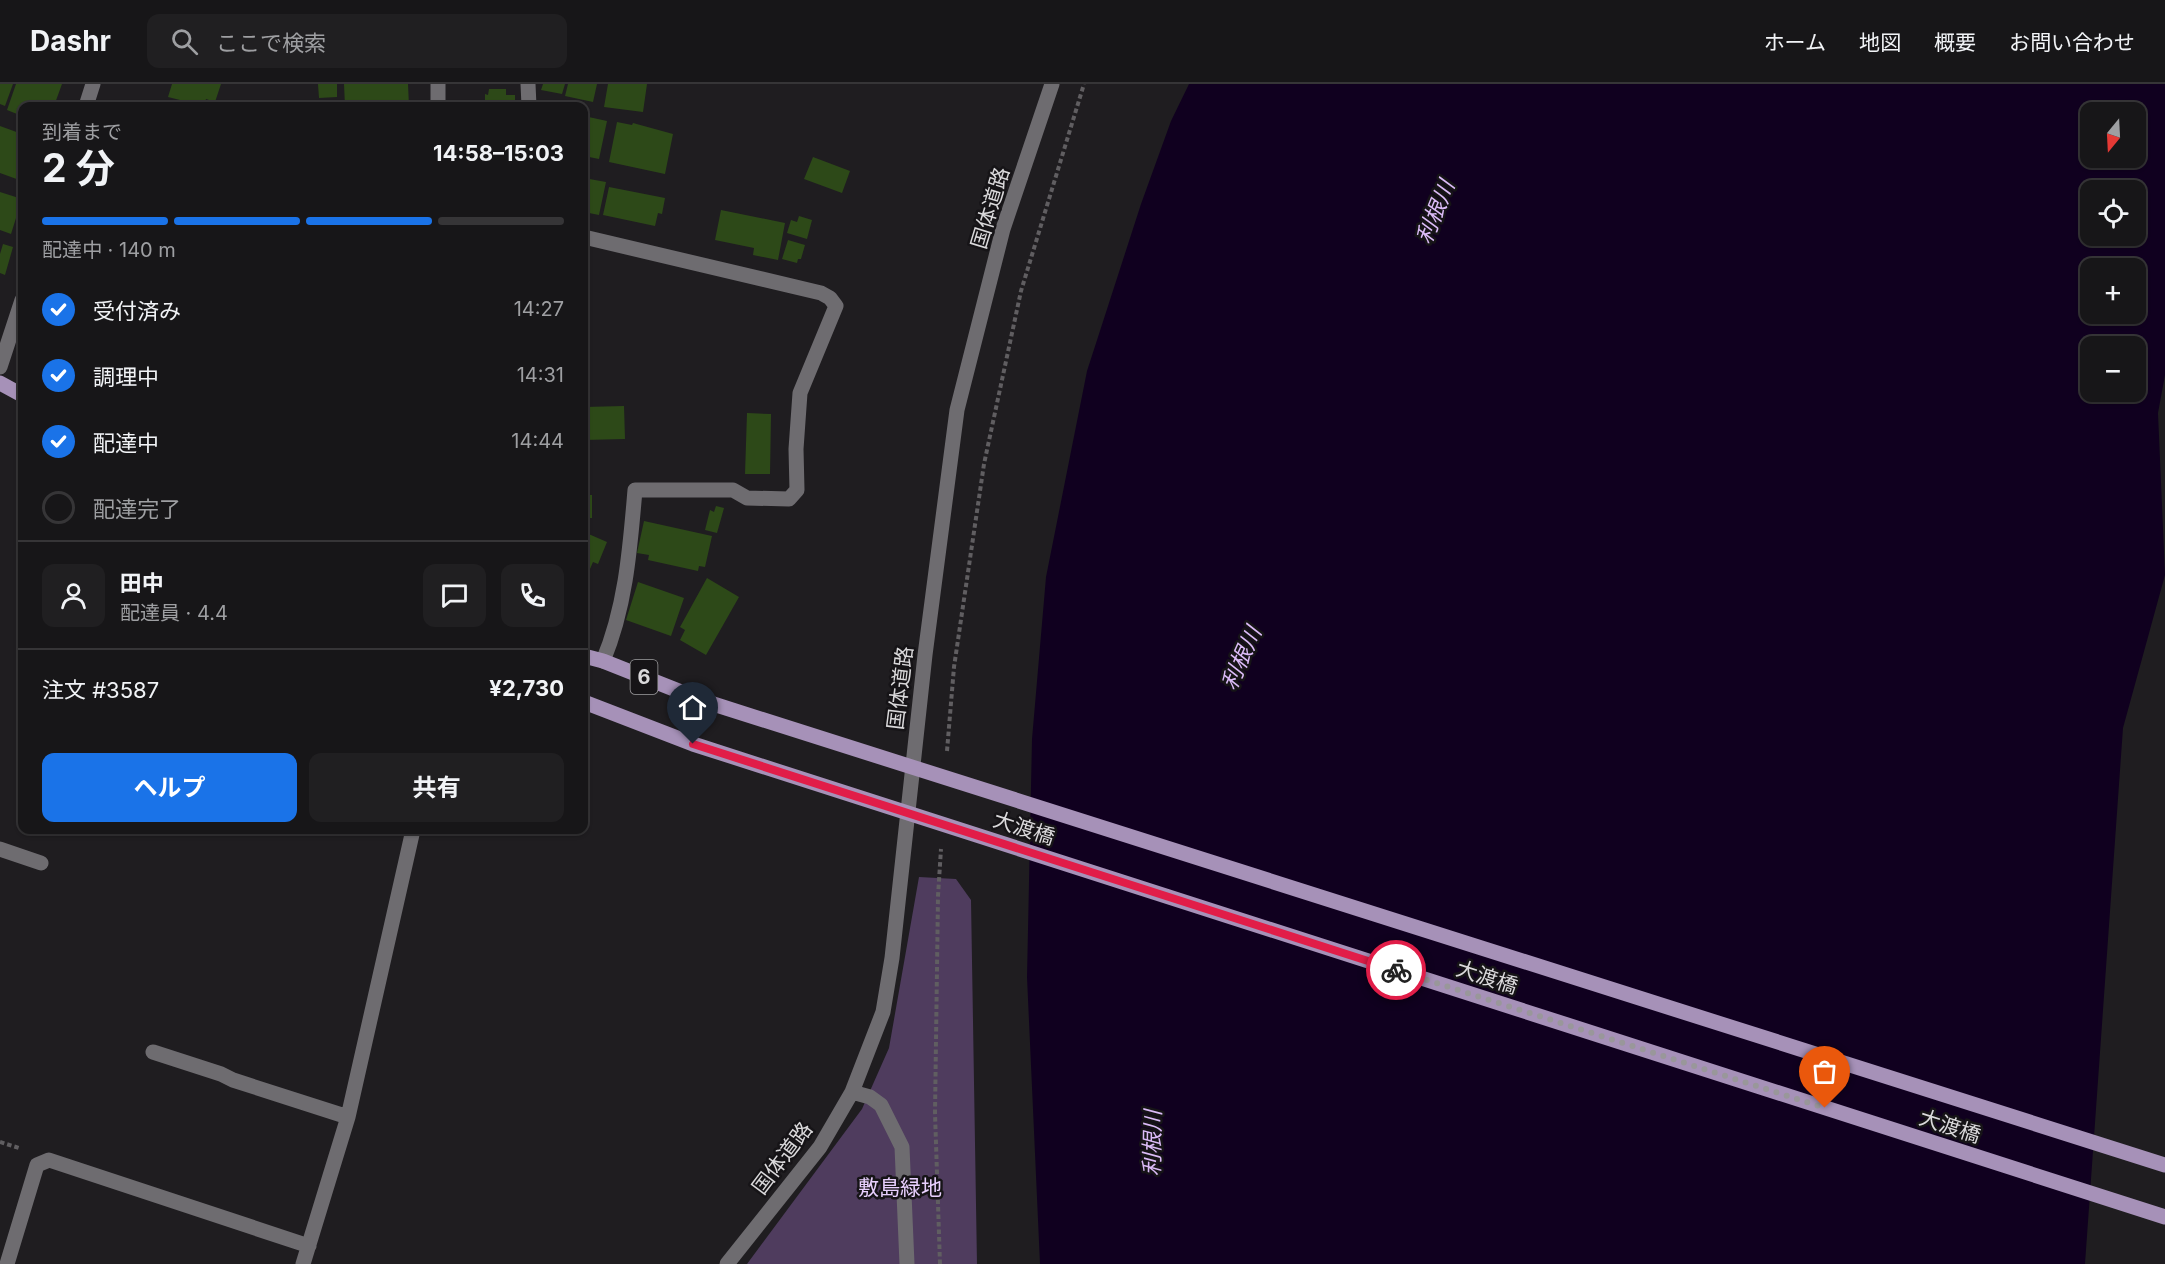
<!DOCTYPE html>
<html lang="ja">
<head>
<meta charset="utf-8">
<style>
	body { margin:0; font-family:Inter,"Noto Sans JP",sans-serif; background:#201f21; color:#f1f3f6; height:100vh; display:flex; flex-direction:column; font-size:22px; white-space:nowrap }
	* { box-sizing:border-box; margin:0 }
	p { font-size:20px; color:#9e9fa2 }
	.icon { flex:none; width:33px; height:33px; fill:none; stroke:currentColor; stroke-width:2; stroke-linecap:round; stroke-linejoin:round }
	.map { position:relative; flex:1; overflow:hidden }
	.panel { position:absolute; left:18px; top:18px; width:570px; height:732px; display:flex; flex-direction:column; background:#171618; border-radius:12px; box-shadow:0 2px 4px #0004,0 0 0 2px #363537 }
	.panel>* { flex:none }
	.needle { width:39px; rotate:198deg }
	.tools { position:absolute; left:2080px; top:18px; display:grid; gap:12px }
	.tools a { display:grid; place-items:center; width:66px; height:66px; border-radius:12px; background:#171618; box-shadow:0 2px 4px #0004,0 0 0 2px #363537; font-size:30px }
	.pin { position:absolute; display:grid; place-items:center; width:51px; height:51px; color:#fff; margin:-62px -26px; border-radius:50% 50% 50% 0; rotate:-45deg; box-shadow:0 0 6px #0007 }
	.pin .icon { rotate:45deg }
	.courier { position:absolute; display:grid; place-items:center; width:60px; height:60px; margin:-30px; border:4px solid #e11d48; border-radius:50%; background:#fff; color:#222; box-shadow:0 2px 8px #0007 }
	.headline em { font-style:normal; font-weight:700 }
	.headline div { display:flex; flex-direction:column-reverse }
	.headline { display:flex; align-items:center; justify-content:space-between; height:102px; padding:0 24px }
	h1 { font-size:39px; font-weight:700; line-height:45px }
	.bar { display:grid; grid-template-columns:repeat(4,1fr); gap:9px 6px; align-content:center; height:72px; padding:0 24px }
	.bar i { height:8px; border-radius:4px; background:#363537 }
	.bar .active { background:#1a73e8 }
	.bar p { grid-column:span 4 }
	.line { display:flex; align-items:center; gap:15px; padding:0 24px; border-top:2px solid #363537 }
	.line div { flex:1 }
	.round { display:grid; place-items:center; flex:none; width:63px; height:63px; border-radius:12px; background:#201f21 }
	ol { padding:0 24px; list-style:none }
	li { display:flex; align-items:center; gap:18px; height:66px }
	li p { margin-inline-start:auto }
	li .icon { padding:6px; border-radius:50%; background:#1a73e8; color:#fff; stroke-width:4 }
	li:last-child { color:#9e9fa2 }
	li i { width:33px; height:33px; border:3px solid #363537; border-radius:50% }
	.cta { display:flex; gap:12px; margin-top:auto; padding:12px 24px }
	.cta a { flex:1; height:69px; border-radius:12px; background:#1a73e8; color:#fff; font-size:24px; font-weight:700; line-height:69px; text-align:center }
	.cta a+a { background:#201f21; color:#f1f3f6 }
	header { display:flex; align-items:center; gap:36px; box-sizing:border-box; height:84px; padding:0 30px; background:#171618; border-bottom:2px solid #363537 }
	header strong { font-size:28px }
	nav { display:flex; gap:33px; margin-inline-start:auto; font-size:21px }
	.search { width:420px; height:54px; background:#201f21; display:flex; align-items:center; gap:15px; box-sizing:border-box; padding:0 21px; border-radius:12px; color:#9e9fa2; font-size:22px }
	.map>svg:first-child { display:block }
	.green { fill:#4f3c5e }
	.water { fill:#10001f; fill-rule:evenodd }
	.building { fill:#2d4918 }
	.lines { fill:none; stroke-linecap:round; stroke-linejoin:round }
	.path { stroke:#605e61; stroke-width:4; stroke-dasharray:4.5 3; stroke-linecap:butt }
	.minor { stroke:#6e6c70; stroke-width:15 }
	.major { stroke:#a691b8; stroke-width:15 }
	.done { stroke:#99979a; stroke-width:6; stroke-dasharray:0 10.8 }
	.route { stroke:#e11d48; stroke-width:8 }
	.labels { text-anchor:middle; dominant-baseline:central; stroke-width:5; stroke-linejoin:round; paint-order:stroke }
	.shield { fill:#161417; stroke:#9f9ea0; stroke-width:1.5 }
	.shield-label { font-size:20px; font-weight:bold; fill:#dad9db }
	.street-label { font-size:21px; fill:#dad9db; stroke:#161417 }
	.park-label { font-size:21px; fill:#e8d0fe; stroke:#161417 }
	.water-label { font-size:22px; font-style:italic; fill:#dbbbf7; stroke:#161417 }
</style>
</head>
<body>
<header>
<strong>Dashr</strong>
<div class="search"><svg class="icon" aria-label="search" viewBox="0 0 24 24"><circle cx="10" cy="10" r="6"/><path d="M15 15l6 6"/></svg>ここで検索</div>
<nav><a>ホーム</a><a>地図</a><a>概要</a><a>お問い合わせ</a></nav>
</header>
<div class="map">
<svg width="2165" height="1180" viewBox="0 0 2165 1180">
	<rect width="100%" height="100%" fill="#1f1d20"/>
	<path class="green" d="M919,793L956,795L971,816L977,1180H747L862,1025L889,964Z"/>
	<path class="water" d="M1189,0H2165V291L2158,329L2165,491L2123,644L2085,1180H1040L1027,893L1032,655L1046,493L1087,287L1141,120L1171,37ZM2091,28H2136V74H2091ZM2091,106H2136V152H2091ZM2091,184H2136V230H2091ZM2091,262H2136V308H2091Z"/>
	<path class="building" d="M0,0H13L5,22L0,20Z
		M16,0H62L54,22H22V32L7,26Z
		M172,0H221L215,18L206,15L204,22L168,13Z
		M318,0H337V13L319,14Z
		M344,0H408L409,22H345Z
		M543,0H565L562,10L541,6Z
		M568,0H597L593,18L565,12Z
		M608,0H647L643,28L604,23Z
		M489,5H506V11H515V22H485V10L488,11Z
		M584,32L607,37L599,75L584,72Z
		M617,38L632,41L633,39L673,50L665,90L609,78Z
		M0,42L22,50V97L0,89Z
		M813,73L850,87L842,109L804,95Z
		M584,94L606,98L599,131L584,128Z
		M609,103L665,114L662,130L658,129L655,142L603,131Z
		M0,108L22,115L11,150L0,146Z
		M721,126L785,139L778,176L753,171L754,164L715,156Z
		M799,132L812,136L807,155L787,149L791,136L797,138Z
		M788,156L805,161L801,175H798L797,179L782,175Z
		M3,160L13,163L5,191L0,189V170Z
		M624,322L625,355L584,356V323Z
		M747,329L771,330L770,390H745Z
		M584,411H592V434H584Z
		M716,422L724,424L717,449L705,446L710,426L714,428Z
		M644,437L712,452L705,483L699,482L698,487L648,476L649,471L637,469Z
		M584,448L607,458L598,480L593,478L590,485L584,482Z
		M707,494L739,513L706,571L680,556L685,546L680,543Z
		M638,498L684,514L671,552L626,536Z"/>
	<g class="lines">
		<path class="path" d="M947,667L954,583L984,380L1021,207L1084,0
			M0,1058L19,1064
			M940,1180L935,1029L938,812L941,765"/>
		<path class="minor" d="M438,0V22
			M528,0L529,22
			M86,22L93,0
			M584,153L821,209L830,214L836,222L800,309L796,365L797,406L789,415L747,414L733,406H635C630,464 626,522 603,577
			M0,283L22,216
			M0,765L41,779
			M153,968L221,990L233,996L348,1033
			M852,1008L870,1013L881,1021L902,1063L907,1180
			M7,1180L37,1081L49,1076L309,1162
			M303,1180L348,1033L413,746
			M727,1180L820,1063L852,1008L883,928L892,874L925,571L957,326L1003,145L1052,0"/>
		<path class="major" d="M0,299L22,311
			M584,572L603,577L704,617L2165,1081
			M584,618L693,660L2165,1133"/>
	</g>
	<g class="lines">
		<path class="done" d="M1396,886L1825,1024"/>
		<path class="route" d="M693,660L1396,886"/>
	</g>
	<g class="labels">
		<rect class="shield" x="630.5" y="576" width="27" height="34" rx="4.5"/>
		<g class="shield-label">
			<text x="644" y="593">6</text>
		</g>
		<g class="street-label">
			<text transform="translate(990 124) rotate(-73)">国体道路</text>
			<text transform="translate(900 604) rotate(-83)">国体道路</text>
			<text transform="translate(1024 744) rotate(18)">大渡橋</text>
			<text transform="translate(1487 893) rotate(18)">大渡橋</text>
			<text transform="translate(1950 1042) rotate(18)">大渡橋</text>
			<text transform="translate(782 1074) rotate(-53)">国体道路</text>
		</g>
		<g class="park-label">
			<text x="900" y="1103">敷島緑地</text>
		</g>
		<g class="water-label">
			<text transform="translate(1435 128) rotate(-68)">利根川</text>
			<text transform="translate(1241 574) rotate(-66)">利根川</text>
			<text transform="translate(1152 1059) rotate(-89)">利根川</text>
		</g>
	</g>
</svg>
<div class="tools">
<a><svg class="needle" viewBox="-14 -14 28 28"><path d="M0-13l5 13h-10z" fill="#e53935"/><path d="M0 13l5-13h-10z" fill="#9e9fa2"/></svg></a>
<a><svg class="icon" aria-label="locate" viewBox="0 0 24 24"><circle cx="12" cy="12" r="6"/><path d="M12 2v4M12 18v4M2 12h4M18 12h4"/></svg></a>
<a>+</a>
<a>−</a>
</div>
<div class="pin" style="left:1825px;top:1024px;background:#ea580c"><svg class="icon" aria-label="bag" viewBox="0 0 24 24"><path d="M5 8h14l-1 12H6zM9 8a3 3 0 0 1 6 0"/></svg></div>
<div class="pin" style="left:693px;top:660px;background:#1f2937"><svg class="icon" aria-label="home" viewBox="0 0 24 24"><path d="M3 11l9-7 9 7M6 9v11h12V9"/></svg></div>
<div class="courier" style="left:1396px;top:886px"><svg class="icon" aria-label="bike" viewBox="0 0 24 24"><circle cx="6" cy="16" r="4"/><circle cx="18" cy="16" r="4"/><path d="M6 16l4-8h5l3 8M10 8l3 8H6M13 5h3"/></svg></div>
<section class="panel">
<div class="headline"><div><h1>2 分</h1><p>到着まで</p></div><em>14:58–15:03</em></div>
<div class="bar"><i class="active"></i><i class="active"></i><i class="active"></i><i></i><p>配達中 · 140 m</p></div>
<ol>
<li><svg class="icon" aria-label="check" viewBox="0 0 24 24"><path d="M5 12l5 5 9-10"/></svg>受付済み<p>14:27</p></li>
<li><svg class="icon" aria-label="check" viewBox="0 0 24 24"><path d="M5 12l5 5 9-10"/></svg>調理中<p>14:31</p></li>
<li><svg class="icon" aria-label="check" viewBox="0 0 24 24"><path d="M5 12l5 5 9-10"/></svg>配達中<p>14:44</p></li>
<li><i></i>配達完了</li>
</ol>
<div class="line" style="height:108px"><a class="round"><svg class="icon" aria-label="person" viewBox="0 0 24 24"><circle cx="12" cy="8" r="4"/><path d="M4 21q1-7 8-7t8 7"/></svg></a><div><b>田中</b><p>配達員 · 4.4</p></div><a class="round"><svg class="icon" aria-label="chat" viewBox="0 0 24 24"><path d="M4 5h16v11H9l-5 4z"/></svg></a><a class="round"><svg class="icon" aria-label="phone" viewBox="0 0 24 24"><path d="M5 4h4l2 5-3 2q2 4 5 5l2-3 5 2v4C11 20 4 13 5 4z"/></svg></a></div>
<div class="line" style="height:78px"><div>注文 #3587</div><b>¥2,730</b></div>
<div class="cta"><a>ヘルプ</a><a>共有</a></div>
</section>
</div>
</body>
</html>
